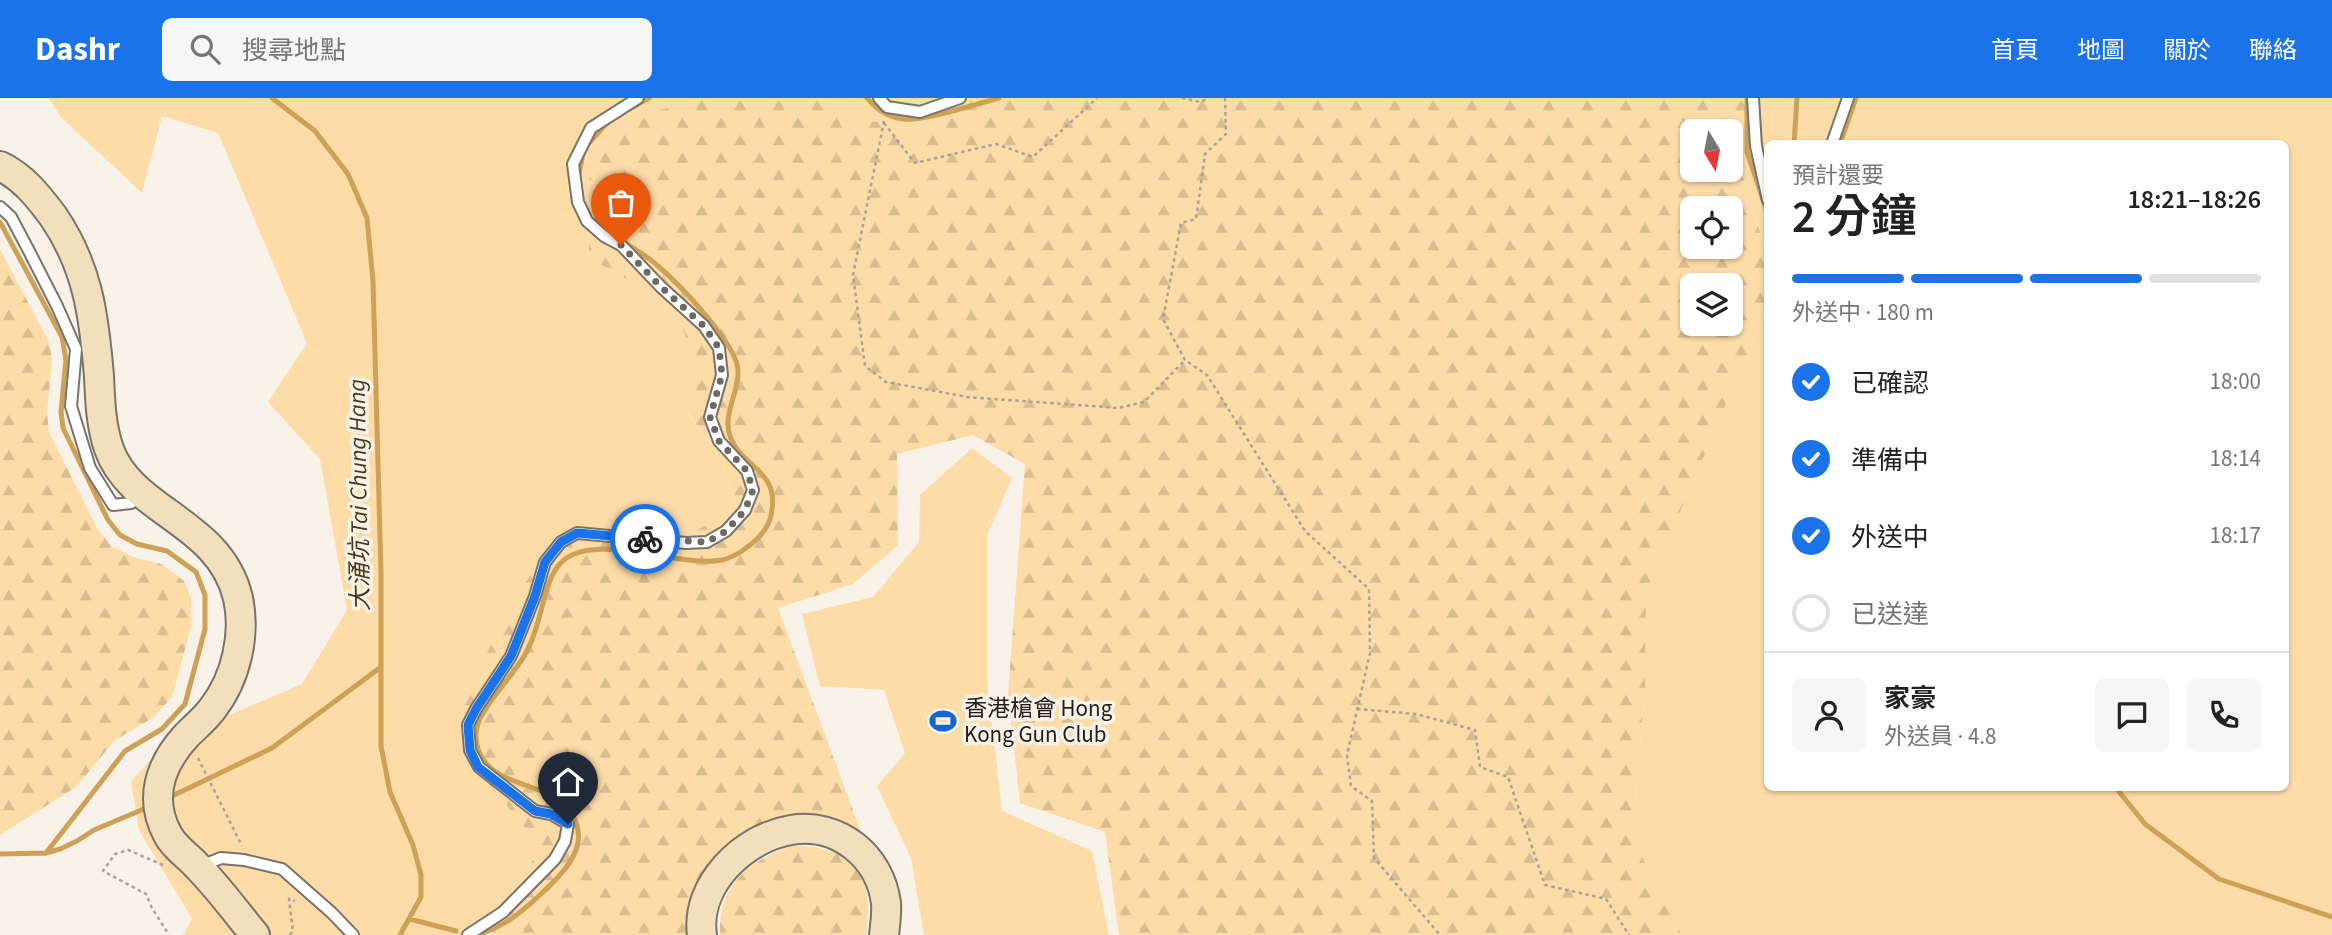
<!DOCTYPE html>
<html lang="zh-TW">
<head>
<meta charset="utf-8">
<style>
	body { margin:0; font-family:"Source Sans 3","Noto Sans TC",sans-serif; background:#f6f6f6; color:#222; height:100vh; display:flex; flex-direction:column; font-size:26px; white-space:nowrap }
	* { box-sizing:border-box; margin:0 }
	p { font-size:23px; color:#767676 }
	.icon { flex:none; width:38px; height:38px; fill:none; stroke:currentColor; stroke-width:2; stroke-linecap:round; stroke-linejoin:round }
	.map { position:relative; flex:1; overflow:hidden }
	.side { position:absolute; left:1764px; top:42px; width:525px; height:651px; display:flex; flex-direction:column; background:#fff; border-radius:10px; box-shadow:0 2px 5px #0004 }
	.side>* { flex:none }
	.needle { width:46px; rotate:170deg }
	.buttons { position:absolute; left:1680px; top:21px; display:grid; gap:14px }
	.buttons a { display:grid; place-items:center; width:63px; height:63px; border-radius:10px; background:#fff; box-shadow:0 2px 5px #0004; font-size:35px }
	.pin { position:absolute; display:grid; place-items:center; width:60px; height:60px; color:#fff; margin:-72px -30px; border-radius:50% 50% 50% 0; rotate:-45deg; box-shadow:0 0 7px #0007 }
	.pin .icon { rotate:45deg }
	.courier { position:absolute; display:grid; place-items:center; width:70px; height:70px; margin:-35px; border:5px solid #1a73e8; border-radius:50%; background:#fff; color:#222; box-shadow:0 2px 9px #0007 }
	.head em { font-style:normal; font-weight:600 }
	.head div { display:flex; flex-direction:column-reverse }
	.head { display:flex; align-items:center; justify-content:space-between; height:119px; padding:0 28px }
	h1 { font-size:46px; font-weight:600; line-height:52px }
	.bar { display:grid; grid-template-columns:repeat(4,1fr); gap:10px 7px; align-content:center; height:84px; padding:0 28px }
	.bar i { height:9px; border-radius:5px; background:#e0e0e0 }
	.bar .current { background:#1a73e8 }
	.bar p { grid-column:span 4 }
	.line { display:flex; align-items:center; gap:18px; padding:0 28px; border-top:2px solid #e0e0e0 }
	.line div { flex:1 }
	.round { display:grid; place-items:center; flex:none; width:74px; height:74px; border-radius:10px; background:#f6f6f6 }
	ol { padding:0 28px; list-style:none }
	li { display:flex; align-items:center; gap:21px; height:77px }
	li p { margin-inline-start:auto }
	li .icon { padding:7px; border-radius:50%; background:#1a73e8; color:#fff; stroke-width:4 }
	li:last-child { color:#767676 }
	li i { width:38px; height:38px; border:4px solid #e0e0e0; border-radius:50% }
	header { display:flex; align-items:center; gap:42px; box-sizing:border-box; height:98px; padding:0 35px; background:#1a73e8; color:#fff }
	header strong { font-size:33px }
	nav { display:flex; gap:38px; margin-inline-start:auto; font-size:24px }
	.search { width:490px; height:63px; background:#f6f6f6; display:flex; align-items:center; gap:18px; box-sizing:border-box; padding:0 24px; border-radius:10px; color:#767676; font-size:26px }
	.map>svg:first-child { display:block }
	.green { fill:#fddca8 }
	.forest { fill:url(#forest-firs); fill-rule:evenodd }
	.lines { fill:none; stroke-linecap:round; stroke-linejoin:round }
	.stream { stroke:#cea157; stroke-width:5 }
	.lane-casing { stroke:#78736b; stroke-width:14 }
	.secondary-casing { stroke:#78736b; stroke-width:32 }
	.path { stroke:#a8a39c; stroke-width:2.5; stroke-dasharray:3.5 3.5; stroke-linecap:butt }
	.lane { stroke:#fff; stroke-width:10 }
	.secondary { stroke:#f2e0bc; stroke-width:28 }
	.done { stroke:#6c6863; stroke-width:7; stroke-dasharray:0 12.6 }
	.route { stroke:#1a73e8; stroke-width:9 }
	.labels { text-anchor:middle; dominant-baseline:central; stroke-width:7; stroke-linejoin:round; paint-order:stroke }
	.poi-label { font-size:23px; fill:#201e1b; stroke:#f8f2e9; text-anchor:start }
	.water-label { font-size:24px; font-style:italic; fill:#4b3818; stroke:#f8f2e9 }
</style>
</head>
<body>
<header>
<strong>Dashr</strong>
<div class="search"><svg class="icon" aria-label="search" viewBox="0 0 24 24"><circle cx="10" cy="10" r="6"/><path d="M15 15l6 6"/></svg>搜尋地點</div>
<nav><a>首頁</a><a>地圖</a><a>關於</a><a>聯絡</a></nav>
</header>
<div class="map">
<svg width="2332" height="837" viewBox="0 0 2332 837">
	<defs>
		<pattern id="forest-firs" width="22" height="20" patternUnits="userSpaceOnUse" patternTransform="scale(1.75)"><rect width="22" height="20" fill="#fddca8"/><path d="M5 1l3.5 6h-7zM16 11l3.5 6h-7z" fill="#d9bc90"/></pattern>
	</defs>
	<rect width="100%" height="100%" fill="#f8f2e9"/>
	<path class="green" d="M48,0H702L675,9L612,41L588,83L589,159L650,194L682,227L697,277L688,316L720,360L737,409L683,441L472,666L542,750L485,828L465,837H183L192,821L139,732L131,683L168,643L302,586L347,512L320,361L268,304L307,245L218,35L162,18L142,95L62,20Z
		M828,0H968L963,5L916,33L872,23Z
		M1745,0H2332V837H1682L1632,739L1645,592L1646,494L1767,210L1768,690H2286V46H1768L1767,157L1734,50L1747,13Z
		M972,350L1012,380L987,437V583L1002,713L1092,753L1109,837H924L911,760L877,688L905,655L884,592L820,588L802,516L873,499L919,444L920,397Z"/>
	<path class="forest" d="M702,0H828L872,23L916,33L963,5L968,0H1745L1747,12L1734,50L1767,157V210L1646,494L1645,592L1632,739L1682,837H1119L1105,734L1020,705L1008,596L1025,366L973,337L897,356L898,447L853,486L778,510L861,734C848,727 835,721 821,718C772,709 705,751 692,799C688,811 689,825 689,837H495L485,828L542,750L472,666L462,606L507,514L544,456L574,431L683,441L737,408L720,360L688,315L697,277L682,227L650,194L589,160L588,83L612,41L613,26ZM1692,33H1731V72H1692ZM1692,110H1731V149H1692ZM1692,187H1731V226H1692Z
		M0,151L49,244L52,262L47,314L49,334L97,430L111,448L133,459L161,466L184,483L191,499V529L172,599L153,620L115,642L76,689L0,737Z
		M794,748C853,747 876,781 866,837H720C717,789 750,760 794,748Z"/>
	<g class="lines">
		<path class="stream" d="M272,0L315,33L348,76L367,120L373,183L381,475V648L390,694L413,747L421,777V799L400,837
			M867,0C876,11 889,20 904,21C925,23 976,6 999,0
			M1747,0V54L1768,117
			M633,9L649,0
			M588,46L607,25
			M1794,46L1797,0
			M1840,46L1856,0
			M579,76L583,55
			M0,124L62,239L66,262L61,314L63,330L108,422L120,437L137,446L167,453L196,474L205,497V531L185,606L162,631L125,653L46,755
			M2116,690L2145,726L2219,781L2332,819
			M166,701L272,650L381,569
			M0,756L46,755L60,751L77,743L94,732L151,708
			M410,821L456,833
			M480,836C505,828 523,813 542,795C566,773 596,742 566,709C541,681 488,691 477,647C474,635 478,622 485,612C497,592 514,576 526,555C536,537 540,515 546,494C550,482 554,470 564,462C597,434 681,470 722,462C735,459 749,449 758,440C766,432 771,422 772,412C778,373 743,369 731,341C721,317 739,296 738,273C738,247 679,186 658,168C647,158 635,151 623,144"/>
		<g class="lane-casing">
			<path id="lane" d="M879,0L887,9L920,14L960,0
				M1753,0L1756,48L1768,102
				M1832,46L1848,0
				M0,109L11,119L29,153L57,208L76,251L71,308L90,370L113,407L131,405L140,397
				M199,769L221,760L244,762L282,771L332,815L353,837
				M468,837L503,814L555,761L565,743L568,726L551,716L535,713L479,669L470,652L468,627L476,611L511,558L535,498L545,464L561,444L577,435L686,445L707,444L726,433L745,412L753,392L747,373L719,343L710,319L722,277L719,250L704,228L661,189L621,147L604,138L587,123L578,104L573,66L591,30L638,0"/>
		</g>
		<g class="secondary-casing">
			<path id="secondary" d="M0,68C23,79 38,98 53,118C88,169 94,218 99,278C100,303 101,328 109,351C132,415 220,423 238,500C246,537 236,580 213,610C206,620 196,628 187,637C160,666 148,701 168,737C174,749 188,758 197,768C218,789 236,814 255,837
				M702,837C695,787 743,740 791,732C838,724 880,758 886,805C887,815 885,827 884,837"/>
		</g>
		<path class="path" d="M1182,0L1200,4L1209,0
			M1225,0L1226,36L1205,56L1196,121L1181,125L1163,221L1185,262L1207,277L1305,433L1369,491L1370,555L1347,657L1351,688L1372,703L1374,760L1440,837
			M884,23L853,177L865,268L886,284L968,299L1118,310L1144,304L1185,262
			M884,25L915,65L996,46L1033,59L1097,0
			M1357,611L1416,616L1475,632L1480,669L1508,679L1545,787L1606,801L1629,837
			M198,660L242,748
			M163,767L128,752L115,756L103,773L146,796L152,810L169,837
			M290,837L293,833L289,801L295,803"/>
		<use href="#lane" class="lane"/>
		<use href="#secondary" class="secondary"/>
	</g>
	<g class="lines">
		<path class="done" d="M621,147L661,189L704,228L719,250L722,277L710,319L719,343L747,373L753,392L745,412L726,433L707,444L645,441"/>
		<path class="route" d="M568,726L551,716L535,713L478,669L470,652L468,627L476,611L511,558L535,498L545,464L561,444L577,435L645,441"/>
	</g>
	<defs>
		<g id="stadium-bare" transform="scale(2.1)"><path d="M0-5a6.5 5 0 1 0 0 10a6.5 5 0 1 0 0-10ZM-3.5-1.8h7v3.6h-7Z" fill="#1566d0" stroke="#f8f2e9" stroke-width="2.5" paint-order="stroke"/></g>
	</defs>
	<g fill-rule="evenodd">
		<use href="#stadium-bare" x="943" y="623"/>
	</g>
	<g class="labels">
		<g class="poi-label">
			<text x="964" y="610">香港槍會 Hong<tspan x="964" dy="26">Kong Gun Club</tspan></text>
		</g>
		<g class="water-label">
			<text transform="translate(359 397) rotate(-91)">大涌坑 Tai Chung Hang</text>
		</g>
	</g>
</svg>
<div class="buttons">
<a><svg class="needle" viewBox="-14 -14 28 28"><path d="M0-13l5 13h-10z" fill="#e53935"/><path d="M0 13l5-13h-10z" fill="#767676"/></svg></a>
<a><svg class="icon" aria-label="locate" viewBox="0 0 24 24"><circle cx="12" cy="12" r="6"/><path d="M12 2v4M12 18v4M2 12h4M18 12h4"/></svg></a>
<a><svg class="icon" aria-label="layers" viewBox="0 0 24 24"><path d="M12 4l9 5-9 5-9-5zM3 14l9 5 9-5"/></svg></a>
</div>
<div class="pin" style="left:621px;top:147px;background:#ea580c"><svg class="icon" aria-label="bag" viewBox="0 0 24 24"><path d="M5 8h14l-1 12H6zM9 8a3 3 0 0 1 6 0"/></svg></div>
<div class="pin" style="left:568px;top:726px;background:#1f2937"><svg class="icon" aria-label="home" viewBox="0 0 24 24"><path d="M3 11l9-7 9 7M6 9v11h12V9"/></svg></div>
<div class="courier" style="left:645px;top:441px"><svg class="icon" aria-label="bike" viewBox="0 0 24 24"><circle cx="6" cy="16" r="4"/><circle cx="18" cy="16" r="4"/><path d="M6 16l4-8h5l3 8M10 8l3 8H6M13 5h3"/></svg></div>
<section class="side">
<div class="head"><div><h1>2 分鐘</h1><p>預計還要</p></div><em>18:21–18:26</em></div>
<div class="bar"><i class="current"></i><i class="current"></i><i class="current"></i><i></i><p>外送中 · 180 m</p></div>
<ol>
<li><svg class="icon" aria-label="check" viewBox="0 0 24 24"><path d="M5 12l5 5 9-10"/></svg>已確認<p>18:00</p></li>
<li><svg class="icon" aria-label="check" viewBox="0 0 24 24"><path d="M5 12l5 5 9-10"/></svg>準備中<p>18:14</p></li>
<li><svg class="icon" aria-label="check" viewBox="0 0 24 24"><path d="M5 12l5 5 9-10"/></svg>外送中<p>18:17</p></li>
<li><i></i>已送達</li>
</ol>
<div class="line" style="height:126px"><a class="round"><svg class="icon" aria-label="person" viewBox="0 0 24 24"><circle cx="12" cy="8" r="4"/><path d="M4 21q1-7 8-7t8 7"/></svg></a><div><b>家豪</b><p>外送員 · 4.8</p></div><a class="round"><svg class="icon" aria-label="chat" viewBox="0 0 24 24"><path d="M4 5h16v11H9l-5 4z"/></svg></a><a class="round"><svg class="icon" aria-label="phone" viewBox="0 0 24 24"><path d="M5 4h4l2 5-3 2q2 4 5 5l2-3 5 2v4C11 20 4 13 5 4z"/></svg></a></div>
</section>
</div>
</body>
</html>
